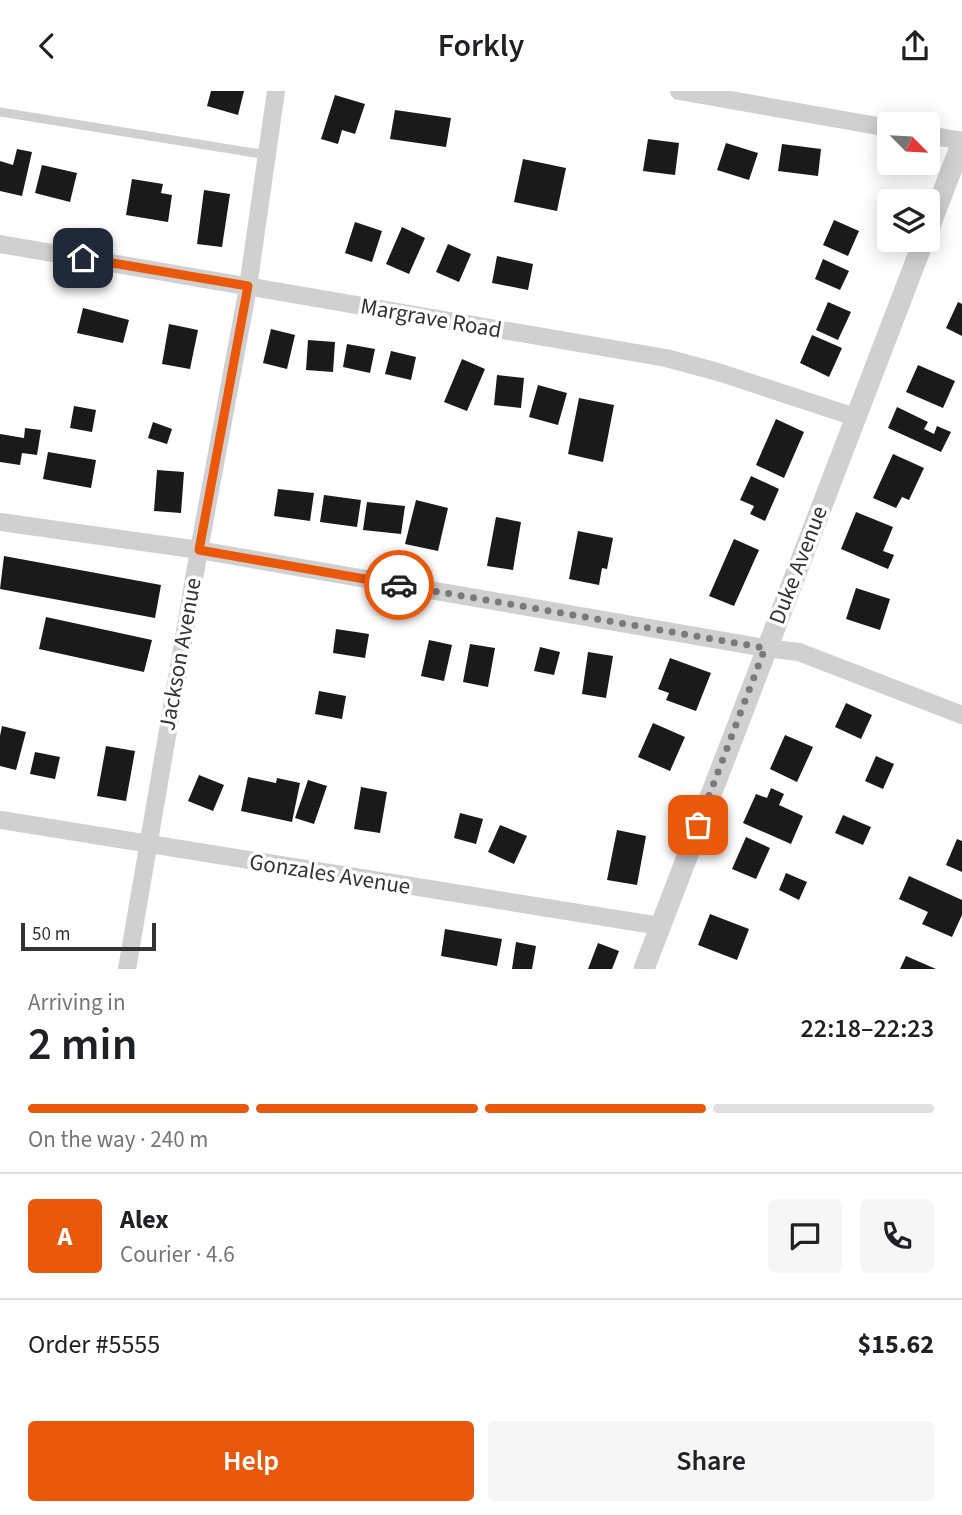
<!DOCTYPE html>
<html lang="en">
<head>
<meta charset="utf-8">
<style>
	body { margin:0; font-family:"Source Sans 3",sans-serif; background:#f6f6f6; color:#202124; height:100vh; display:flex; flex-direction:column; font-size:26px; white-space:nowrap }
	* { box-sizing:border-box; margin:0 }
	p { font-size:23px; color:#757577 }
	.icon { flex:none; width:38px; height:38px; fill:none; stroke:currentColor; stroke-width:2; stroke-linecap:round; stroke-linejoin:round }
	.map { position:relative; height:878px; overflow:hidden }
	.side { display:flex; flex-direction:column; background:#fff; flex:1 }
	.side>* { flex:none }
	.needle { width:46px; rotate:114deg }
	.controls { position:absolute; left:877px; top:21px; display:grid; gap:14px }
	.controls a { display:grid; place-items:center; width:63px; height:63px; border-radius:7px; background:#fff; box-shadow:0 4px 18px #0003; font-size:35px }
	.scale { position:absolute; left:21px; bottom:18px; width:135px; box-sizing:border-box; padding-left:7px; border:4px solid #333; border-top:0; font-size:19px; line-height:24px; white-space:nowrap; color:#333; -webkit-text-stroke:5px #fff; paint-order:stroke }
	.pin { position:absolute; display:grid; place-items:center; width:60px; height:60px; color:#fff; margin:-30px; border-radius:14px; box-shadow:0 4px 10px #0006 }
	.courier { position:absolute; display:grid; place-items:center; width:70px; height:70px; margin:-35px; border:5px solid #ea580c; border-radius:50%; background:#fff; color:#222; box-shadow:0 2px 9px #0007 }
	.headline em { font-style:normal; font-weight:600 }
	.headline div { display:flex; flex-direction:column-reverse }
	.headline { display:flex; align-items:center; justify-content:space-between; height:119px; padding:0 28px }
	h1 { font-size:46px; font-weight:600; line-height:52px }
	.bar { display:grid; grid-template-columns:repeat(4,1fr); gap:10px 7px; align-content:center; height:84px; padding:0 28px }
	.bar i { height:9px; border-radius:5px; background:#e0e0e0 }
	.bar .on { background:#ea580c }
	.bar p { grid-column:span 4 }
	.line { display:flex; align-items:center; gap:18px; padding:0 28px; border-top:2px solid #e0e0e0 }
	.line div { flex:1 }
	.round { display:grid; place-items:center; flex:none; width:74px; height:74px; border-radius:7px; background:#f6f6f6 }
	.cta { display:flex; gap:14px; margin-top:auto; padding:14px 28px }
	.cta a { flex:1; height:80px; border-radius:7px; background:#ea580c; color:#fff; font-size:28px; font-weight:600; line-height:80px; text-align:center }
	.cta a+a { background:#f6f6f6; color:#202124 }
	header { display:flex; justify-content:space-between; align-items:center; height:91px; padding:0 28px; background:#fff; font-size:32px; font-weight:600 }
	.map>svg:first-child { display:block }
	.building { fill:#1a1a1a }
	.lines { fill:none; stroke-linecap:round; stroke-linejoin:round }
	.service { stroke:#d0d0d0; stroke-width:9 }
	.minor { stroke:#d0d0d0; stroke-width:18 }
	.tertiary { stroke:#d0d0d0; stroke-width:21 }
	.done { stroke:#7a7a7a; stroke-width:7; stroke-dasharray:0 12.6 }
	.route { stroke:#ea580c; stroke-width:9 }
	.labels { text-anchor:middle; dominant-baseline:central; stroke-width:7; stroke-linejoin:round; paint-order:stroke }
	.street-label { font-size:23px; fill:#333; stroke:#fff }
</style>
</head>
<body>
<header><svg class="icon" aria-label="back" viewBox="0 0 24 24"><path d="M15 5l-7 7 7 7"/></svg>Forkly<svg class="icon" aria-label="share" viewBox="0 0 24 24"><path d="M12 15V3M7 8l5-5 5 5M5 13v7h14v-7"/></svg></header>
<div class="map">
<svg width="962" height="878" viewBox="0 0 962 878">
	<rect width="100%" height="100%" fill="#fff"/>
	<path class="building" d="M211,0H244L238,24L207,15Z
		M335,4L365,13L355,43L342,39L338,53L321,48Z
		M395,19L451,27L446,56L390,48Z
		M648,48L679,52L675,84L643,80Z
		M726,52L758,62L749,89L717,79Z
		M782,53L821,58L818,85L778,80Z
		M17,58L32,61L22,105L0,100V70L13,74Z
		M523,68L566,77L557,120L514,111Z
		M42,74L77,82L70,111L35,102Z
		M132,88L163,93L161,102L172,104L168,131L126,124Z
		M204,99L230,103L222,156L197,153Z
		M834,129L859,140L848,165L823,154Z
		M355,131L382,140L372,171L345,162Z
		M402,136L425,147L409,183L386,173Z
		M448,153L471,163L459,191L436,181Z
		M497,165L533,173L528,199L492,192Z
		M823,168L849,180L840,199L815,188Z
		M828,211L851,221L838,249L816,239Z
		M958,211L962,213V245L946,237Z
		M83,217L129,229L123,252L77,242Z
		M169,233L198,239L190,278L162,273Z
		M271,238L295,244L287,278L263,272Z
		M812,244L842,257L829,286L800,272Z
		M308,249L335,251L333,281L306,279Z
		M347,253L375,258L370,282L343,276Z
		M391,260L416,266L411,289L385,283Z
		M462,268L485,278L467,320L444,311Z
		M918,274L955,290L943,317L906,301Z
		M497,284L524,287L521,317L494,314Z
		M538,294L567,302L558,334L529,326Z
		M579,307L614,314L603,371L568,363Z
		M74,315L96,319L92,341L70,337Z
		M897,316L928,331L924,338L934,343L937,335L951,341L941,361L888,337Z
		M776,328L804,341L784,387L756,374Z
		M153,331L172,338L167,353L148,347Z
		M25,337L41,339L37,364L22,362L20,374L0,371V343L24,347Z
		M48,361L96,369L91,397L43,388Z
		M893,363L924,377L909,409L902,406L896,417L873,407Z
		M157,379L184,381L181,422L154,420Z
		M751,385L779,398L765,430L750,423L754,415L740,409Z
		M278,398L314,402L310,430L274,425Z
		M324,404L361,409L357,436L320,431Z
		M416,409L448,417L438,460L405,453Z
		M367,411L405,415L401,443L363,439Z
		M856,421L893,436L883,460L894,464L888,478L841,458Z
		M496,426L521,431L513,479L487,475Z
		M578,440L613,447L607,478L602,477L599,494L569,488Z
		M734,448L759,459L734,515L709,505Z
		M4,465L161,494L155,527L0,498Z
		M856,497L890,508L880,539L846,528Z
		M46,526L152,549L144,581L39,558Z
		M336,538L369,543L365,567L333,562Z
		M429,549L452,554L444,590L421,585Z
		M470,553L495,557L488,596L463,591Z
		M540,556L560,561L554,584L534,580Z
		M588,561L613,565L606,607L582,603Z
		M670,567L711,582L696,620L666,609L669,602L658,598Z
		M319,600L346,605L342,628L315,623Z
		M846,612L872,624L861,648L835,636Z
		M653,632L685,646L670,680L638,666Z
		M2,635L26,641L16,679L0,675V645Z
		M785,644L813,656L797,691L770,678Z
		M106,655L135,660L126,710L97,705Z
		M35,661L60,666L55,688L30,683Z
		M876,665L894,673L883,698L865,690Z
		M199,684L224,694L213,720L188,710Z
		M248,686L276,692L277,687L300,692L292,731L241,720Z
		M308,689L327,695L314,733L295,727Z
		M361,696L387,701L380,742L354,738Z
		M771,697L784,703L779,714L803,725L791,753L743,732L756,703L767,707Z
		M460,722L483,728L476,753L454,747Z
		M843,724L871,736L863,754L835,742Z
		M500,734L527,745L514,773L488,761Z
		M617,739L646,745L637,794L607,789Z
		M746,746L770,757L756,788L732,778Z
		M957,748L962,750V781L946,774Z
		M786,782L807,791L799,809L779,799Z
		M909,785L962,809V824L952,846L922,833L928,821L899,808Z
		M710,823L749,838L737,869L698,854Z
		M445,838L502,848L497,875L441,865Z
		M516,851L536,855L532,878H512Z
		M598,852L619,860L612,878H588Z
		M906,865L936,878H900Z"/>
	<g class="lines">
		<path class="service" d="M0,21L267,64"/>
		<path class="minor" d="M679,0L889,37
			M928,44L962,50
			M0,153L666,267L718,281L855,326
			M0,431L199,459L765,557L799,561L962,624
			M1,729L660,835
			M127,878L199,459L248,196L276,0"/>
		<path class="tertiary" d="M928,140L962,51
			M644,878L924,149"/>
	</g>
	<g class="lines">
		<path class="done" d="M399,494L765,557L698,734"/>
		<path class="route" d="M83,167L248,195L199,459L399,494"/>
	</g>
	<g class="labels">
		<g class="street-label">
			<text transform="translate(431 227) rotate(10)">Margrave Road</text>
			<text transform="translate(798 474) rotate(-69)">Duke Avenue</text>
			<text transform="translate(180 563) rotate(-80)">Jackson Avenue</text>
			<text transform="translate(330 783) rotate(9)">Gonzales Avenue</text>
		</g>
	</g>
</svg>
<div class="controls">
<a><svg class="needle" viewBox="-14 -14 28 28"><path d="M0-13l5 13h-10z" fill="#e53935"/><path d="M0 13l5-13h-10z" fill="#757577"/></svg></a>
<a><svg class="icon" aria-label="layers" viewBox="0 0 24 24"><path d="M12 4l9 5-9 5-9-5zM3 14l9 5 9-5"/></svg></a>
</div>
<div class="scale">50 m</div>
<div class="pin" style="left:698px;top:734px;background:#ea580c"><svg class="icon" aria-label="bag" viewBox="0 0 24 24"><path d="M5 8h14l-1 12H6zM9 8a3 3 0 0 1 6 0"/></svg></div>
<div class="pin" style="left:83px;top:167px;background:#1f2937"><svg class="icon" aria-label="home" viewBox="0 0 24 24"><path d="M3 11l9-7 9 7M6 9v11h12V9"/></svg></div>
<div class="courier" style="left:399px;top:494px"><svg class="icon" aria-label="car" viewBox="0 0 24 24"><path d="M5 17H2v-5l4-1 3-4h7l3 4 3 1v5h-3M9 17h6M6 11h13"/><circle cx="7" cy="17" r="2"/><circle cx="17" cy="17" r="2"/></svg></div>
</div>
<section class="side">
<div class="headline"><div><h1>2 min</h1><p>Arriving in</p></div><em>22:18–22:23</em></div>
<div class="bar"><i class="on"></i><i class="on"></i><i class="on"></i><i></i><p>On the way · 240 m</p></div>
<div class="line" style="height:126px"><b class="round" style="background:#ea580c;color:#fff">A</b><div><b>Alex</b><p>Courier · 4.6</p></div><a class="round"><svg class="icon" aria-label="chat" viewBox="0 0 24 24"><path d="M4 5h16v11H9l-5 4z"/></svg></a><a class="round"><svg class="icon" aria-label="phone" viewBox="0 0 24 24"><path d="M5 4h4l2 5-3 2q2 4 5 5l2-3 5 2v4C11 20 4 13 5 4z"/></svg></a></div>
<div class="line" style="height:91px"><div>Order #5555</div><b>$15.62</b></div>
<div class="cta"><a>Help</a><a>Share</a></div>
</section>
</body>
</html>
